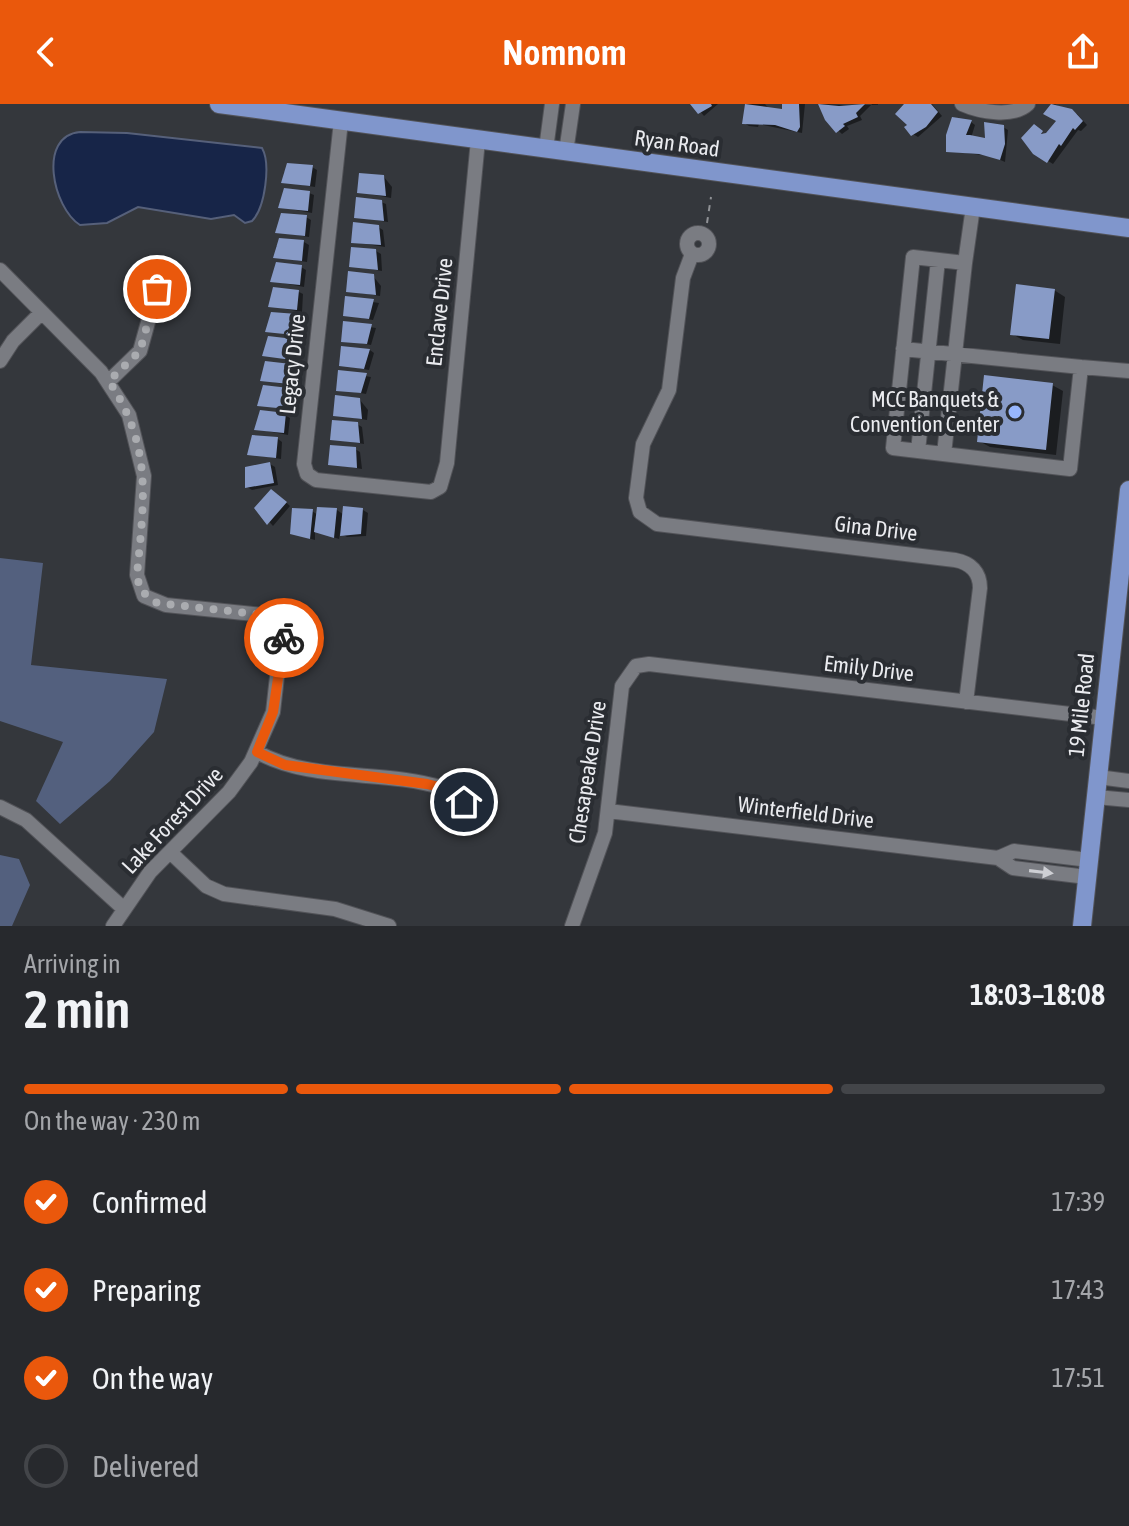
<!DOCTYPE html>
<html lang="en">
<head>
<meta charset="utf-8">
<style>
	body { margin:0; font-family:"Asap Condensed",sans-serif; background:#333539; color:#f1f3f6; height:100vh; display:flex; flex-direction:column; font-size:30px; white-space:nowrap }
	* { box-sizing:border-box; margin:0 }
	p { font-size:26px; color:#a4a6aa }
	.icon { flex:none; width:44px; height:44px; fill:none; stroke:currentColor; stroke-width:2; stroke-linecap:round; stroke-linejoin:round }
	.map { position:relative; height:822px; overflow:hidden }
	.sheet { display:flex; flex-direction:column; background:#27292d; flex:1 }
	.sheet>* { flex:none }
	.pin { position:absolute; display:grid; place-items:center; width:68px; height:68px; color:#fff; margin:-34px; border:4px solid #fff; border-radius:50%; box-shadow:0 2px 8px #0007 }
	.courier { position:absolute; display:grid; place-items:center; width:80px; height:80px; margin:-40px; border:6px solid #ea580c; border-radius:50%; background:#fff; color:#222; box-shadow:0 2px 10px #0007 }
	.head em { font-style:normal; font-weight:600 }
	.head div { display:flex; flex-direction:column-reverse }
	.head { display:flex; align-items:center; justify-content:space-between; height:136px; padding:0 24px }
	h1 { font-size:52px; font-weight:600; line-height:60px }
	.bar { display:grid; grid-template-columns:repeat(4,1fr); gap:12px 8px; align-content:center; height:96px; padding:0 24px }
	.bar i { height:10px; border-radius:6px; background:#434549 }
	.bar .current { background:#ea580c }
	.bar p { grid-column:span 4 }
	ol { padding:0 24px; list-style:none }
	li { display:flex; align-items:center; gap:24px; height:88px }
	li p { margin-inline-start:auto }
	li .icon { padding:8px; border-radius:50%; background:#ea580c; color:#fff; stroke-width:4 }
	li:last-child { color:#a4a6aa }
	li i { width:44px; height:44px; border:4px solid #434549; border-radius:50% }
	header { display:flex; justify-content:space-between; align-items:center; height:104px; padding:0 24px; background:#ea580c; color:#fff; font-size:36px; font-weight:600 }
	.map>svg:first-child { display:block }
	.green { fill:#53607e }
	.water { fill:#172548; stroke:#56607a; stroke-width:2 }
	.shadow { fill:#0007 }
	.building { fill:#889bc7 }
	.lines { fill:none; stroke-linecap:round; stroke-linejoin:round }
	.minor-casing { stroke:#525358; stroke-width:16 }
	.major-casing { stroke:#525358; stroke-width:20 }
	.path { stroke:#909296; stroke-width:2; stroke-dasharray:6 6; stroke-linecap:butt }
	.minor { stroke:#7a7c82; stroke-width:14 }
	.major { stroke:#8096cc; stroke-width:18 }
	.oneway { fill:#cecfd4 }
	.done { stroke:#aaacb0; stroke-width:8; stroke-dasharray:0 14.4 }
	.route { stroke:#ea580c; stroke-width:10 }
	.poi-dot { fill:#97b6fd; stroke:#2a2d32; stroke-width:3 }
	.labels { text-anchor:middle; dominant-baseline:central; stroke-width:8; stroke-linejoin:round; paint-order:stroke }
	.street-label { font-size:22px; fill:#eaebef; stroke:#2a2d32 }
	.poi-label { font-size:22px; fill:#eaebef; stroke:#2a2d32; text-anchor:end }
</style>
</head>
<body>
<header><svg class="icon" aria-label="back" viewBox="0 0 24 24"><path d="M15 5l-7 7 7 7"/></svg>Nomnom<svg class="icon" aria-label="share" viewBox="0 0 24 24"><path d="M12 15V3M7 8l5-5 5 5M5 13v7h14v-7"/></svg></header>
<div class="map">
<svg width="1129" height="822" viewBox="0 0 1129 822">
	<rect width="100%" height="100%" fill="#34373c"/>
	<path class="green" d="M0,454L43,459L31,561L167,575L154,628L110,677L60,720L36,697L63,638L0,617Z
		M0,751L19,755L30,781L12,822H0Z"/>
	<path class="water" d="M80,28L127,29L262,44C271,60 265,104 252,117L245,119L234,111L211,115L138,103L107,119L80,121C53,104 37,32 80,28Z"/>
	<path class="shadow" d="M694,0H718L704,12Z
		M745,0H771H765L769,5L784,7L783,0H805L802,29L759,20L758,23L749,22L744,19Z
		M820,0L844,1L879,0H872L860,12L862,16L847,22L849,25L842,30L826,15Z
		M906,0H932L942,12L918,33L913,30Z
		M1054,0L1077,10L1087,21L1081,27L1078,26L1053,60L1034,48L1039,25L1045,33L1059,17L1046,9Z
		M971,18L975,21L971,34L987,36L1003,23L1008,26L1005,58L991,52L948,47Z
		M312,63L317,66L315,83L283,78L284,68Z
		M384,73L392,83L391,94L359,88Z
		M309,89L314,91L312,109L280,103Z
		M381,98L386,100L388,118L356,113Z
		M306,113L311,116L309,133L278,128Z
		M378,123L383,126L385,143L353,138Z
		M304,138L309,141L307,158L275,153L276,142Z
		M376,147L381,150L382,167L351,162Z
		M301,163L306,166L304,183L272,177Z
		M373,172L381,182L380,192L348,187Z
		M1054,186L1065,193L1060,240L1023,236L1012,230Z
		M299,188L303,190L302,208L270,202Z
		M347,194L379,199L373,216L345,211Z
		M296,212L301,215L299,232L267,227Z
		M344,219L376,224L371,241L343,236Z
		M293,237L298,240L296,257L265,251Z
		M370,246L374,249L369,266L341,261Z
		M291,262L295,264L294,282L262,276Z
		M339,268L371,273L366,290L338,285Z
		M1052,281L1063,287L1056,351L990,343L979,337Z
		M288,286L293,289L291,306L260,301Z
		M360,296L368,306L367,316L335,311Z
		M285,311L290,314L288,331L256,325Z
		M357,320L362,323L364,340L332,335Z
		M278,335L282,338L281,355L249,350Z
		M355,345L360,348L362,365L330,360Z
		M270,360L275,363L278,381L252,386L247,383Z
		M277,390L290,402L273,422L257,404Z
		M337,406L344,411L363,406L368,409L366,432L347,433L340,429L339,435L315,427V436L297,431L312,407L318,411Z"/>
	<path class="building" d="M690,0H711L712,2L698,10Z
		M745,0L782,5V0H799L800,23L797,28L775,21L742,20Z
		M818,0L839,2L865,0L856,9L858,13L843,20L845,22L836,29L825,16Z
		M904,0H931L938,8L926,23L911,32L904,23L907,21L895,10Z
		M1051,0L1072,5L1083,17L1075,26L1073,24L1061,42L1059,40L1047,59L1033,50L1021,34L1034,20L1043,27L1041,30L1046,29L1056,17L1043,10Z
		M952,13L972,16L966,31H970L985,34L984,18L1004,21L1005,40L1000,56L979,50L946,48V31Z
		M287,59L313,61L310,82L281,79Z
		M359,69L384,71L386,92L357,89Z
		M284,84L310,87L308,107L278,104Z
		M356,93L382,96L384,117L354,114Z
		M281,109L307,111L305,132L275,129Z
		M353,118L379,121L381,141L351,139Z
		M279,134L304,136L302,157L273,154Z
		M351,143L376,145L378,166L349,163Z
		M276,158L302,161L300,181L270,178Z
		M348,167L374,170L376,191L346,188Z
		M1016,180L1055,185L1049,235L1010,231Z
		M273,183L299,186L297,206L268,203Z
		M345,192L374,195L369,215L343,212Z
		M271,208L297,210L294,231L265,228Z
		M343,217L372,220L367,240L341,238Z
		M268,232L294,235L292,256L262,252Z
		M341,242L370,245L364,265L339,262Z
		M265,257L291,260L289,280L260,277Z
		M338,266L367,269L361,289L336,287Z
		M984,271L1053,279L1046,346L977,338Z
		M263,281L289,284L287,305L257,302Z
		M335,291L360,294L362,315L333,312Z
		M260,306L286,309L284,329L254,326Z
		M332,316L358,318L360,339L330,336Z
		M252,331L278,333L276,354L247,351Z
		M330,341L356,343L357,364L328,361Z
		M270,358L274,379L245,384V363Z
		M271,385L287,398L267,421L254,404Z
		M343,402L363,404L361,430L340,432Z
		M317,403L337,404L334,434L314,428Z
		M292,404L313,405L310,435L290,430Z"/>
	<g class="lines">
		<g class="minor-casing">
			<path id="minor" d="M962,0C980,8 1013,14 1028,0
				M341,17L304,360L307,370L316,376L431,388L440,383L447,359L478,36
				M546,45L552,0
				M566,48L573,0
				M973,103L965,159L913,153L893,344L1070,365L1081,263L1129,267
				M687 140a11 11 0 1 1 22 0a11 11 0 1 1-22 0Z
				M692,150L683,174L669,286L643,340L636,394L640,408L657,420L955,456C971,459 980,468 980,484L966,598
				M0,166L101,268L129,311L144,372L137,471L144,492L166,501L274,512L283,519L273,608L251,658L229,688L150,768L113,822
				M140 198a13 13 0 1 1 26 0a13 13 0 1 1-26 0Z
				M903,245L1081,263
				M0,257L13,237L41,209
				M109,277L140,247L150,211
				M918,347L938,156
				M944,350L965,159
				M257,648C313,679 383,665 443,684
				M1098,673L1129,677
				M442 688a13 13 0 1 1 26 0a13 13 0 1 1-26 0Z
				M1096,693L1129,696
				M0,703L26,716L124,805
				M608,707L998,754L1014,747L1089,756
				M170,748L206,782L224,790L335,805L389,822
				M998,754L1013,764L1087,773
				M572,822L605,729L622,582L636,562L649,560L1104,614"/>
		</g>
		<g class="major-casing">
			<path id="major" d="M219,0L1129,124
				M1082,822L1129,386"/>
		</g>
		<path class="path" d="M707,119L711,93"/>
		<use href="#minor" class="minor"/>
		<use href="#major" class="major"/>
	</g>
	<defs><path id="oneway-solid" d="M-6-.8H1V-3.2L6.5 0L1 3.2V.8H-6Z" transform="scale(2)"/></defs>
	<use class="oneway" href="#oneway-solid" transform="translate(1041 768) rotate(7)"/>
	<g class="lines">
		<path class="done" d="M157,185H149L140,193L141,204L150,211L140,247L109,277C153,344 144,395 137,471L140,486L157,499L274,512L283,519L284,534"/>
		<path class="route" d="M284,534L273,608L257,648L285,661L427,680L443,684L448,699L457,701L464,698"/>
	</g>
	<circle class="poi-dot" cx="1015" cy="308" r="8"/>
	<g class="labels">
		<g class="street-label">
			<text transform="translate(677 39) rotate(8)">Ryan Road</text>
			<text transform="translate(439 208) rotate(-84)">Enclave Drive</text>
			<text transform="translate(292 260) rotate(-84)">Legacy Drive</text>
			<text transform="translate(876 424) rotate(7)">Gina Drive</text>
			<text transform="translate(869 564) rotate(7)">Emily Drive</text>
			<text transform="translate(1081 601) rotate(-84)">19 Mile Road</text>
			<text transform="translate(587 668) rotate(-81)">Chesapeake Drive</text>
			<text transform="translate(806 708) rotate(7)">Winterfield Drive</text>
			<text transform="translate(172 716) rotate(-47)">Lake Forest Drive</text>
		</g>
		<g class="poi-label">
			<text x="999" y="295">MCC Banquets &amp;<tspan x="999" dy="25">Convention Center</tspan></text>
		</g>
	</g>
</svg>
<div class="pin" style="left:157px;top:185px;background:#ea580c"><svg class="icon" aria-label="bag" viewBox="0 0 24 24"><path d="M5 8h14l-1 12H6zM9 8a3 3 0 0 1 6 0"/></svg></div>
<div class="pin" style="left:464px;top:698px;background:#1f2937"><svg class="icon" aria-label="home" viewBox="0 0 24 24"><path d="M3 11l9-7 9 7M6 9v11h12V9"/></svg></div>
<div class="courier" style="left:284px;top:534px"><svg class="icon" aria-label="bike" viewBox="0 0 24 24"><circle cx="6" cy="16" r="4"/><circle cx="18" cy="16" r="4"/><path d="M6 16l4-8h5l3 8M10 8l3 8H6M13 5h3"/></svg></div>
</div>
<section class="sheet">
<div class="head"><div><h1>2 min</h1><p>Arriving in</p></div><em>18:03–18:08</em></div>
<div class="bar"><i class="current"></i><i class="current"></i><i class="current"></i><i></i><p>On the way · 230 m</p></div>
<ol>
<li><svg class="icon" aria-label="check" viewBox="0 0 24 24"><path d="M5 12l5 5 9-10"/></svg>Confirmed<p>17:39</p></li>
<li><svg class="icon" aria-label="check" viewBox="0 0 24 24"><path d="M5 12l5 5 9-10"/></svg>Preparing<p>17:43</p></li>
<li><svg class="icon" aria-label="check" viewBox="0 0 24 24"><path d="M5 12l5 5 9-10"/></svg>On the way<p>17:51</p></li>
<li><i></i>Delivered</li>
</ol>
</section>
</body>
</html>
